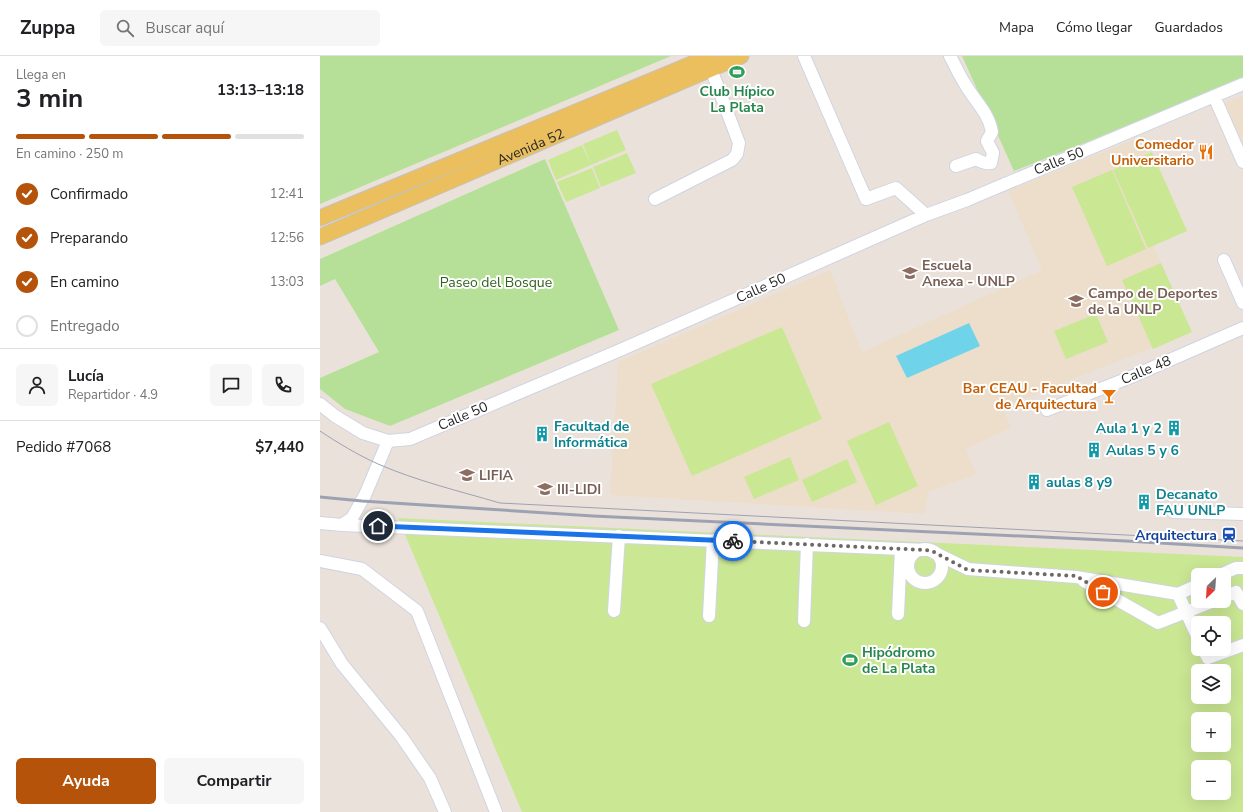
<!DOCTYPE html>
<html lang="es">
<head>
<meta charset="utf-8">
<style>
	body { margin:0; font-family:"Nunito Sans",sans-serif; background:#f6f6f6; color:#202124; height:100vh; display:flex; flex-direction:column; font-size:15px; white-space:nowrap }
	* { box-sizing:border-box; margin:0 }
	p { font-size:13px; color:#757577 }
	.icon { flex:none; width:22px; height:22px; fill:none; stroke:currentColor; stroke-width:2; stroke-linecap:round; stroke-linejoin:round }
	.map { position:relative; flex:1; overflow:hidden }
	.sheet { display:flex; flex-direction:column; background:#fff; width:320px }
	.sheet>* { flex:none }
	.needle { width:26px; rotate:205deg }
	.buttons { position:absolute; left:871px; top:512px; display:grid; gap:8px }
	.buttons a { display:grid; place-items:center; width:40px; height:40px; border-radius:6px; background:#fff; box-shadow:0 4px 16px #0002; font-size:20px }
	.pin { position:absolute; display:grid; place-items:center; width:34px; height:34px; color:#fff; margin:-17px; border:2px solid #fff; border-radius:50%; box-shadow:0 1px 4px #0007 }
	.courier { position:absolute; display:grid; place-items:center; width:40px; height:40px; margin:-20px; border:3px solid #1a73e8; border-radius:50%; background:#fff; color:#222; box-shadow:0 1px 5px #0007 }
	.headline em { font-style:normal; font-weight:700 }
	.headline div { display:flex; flex-direction:column-reverse }
	.headline { display:flex; align-items:center; justify-content:space-between; height:68px; padding:0 16px }
	h1 { font-size:26px; font-weight:700; line-height:30px }
	.bar { display:grid; grid-template-columns:repeat(4,1fr); gap:6px 4px; align-content:center; height:48px; padding:0 16px }
	.bar i { height:5px; border-radius:3px; background:#e0e0e0 }
	.bar .current { background:#b45309 }
	.bar p { grid-column:span 4 }
	.line { display:flex; align-items:center; gap:10px; padding:0 16px; border-top:1px solid #e0e0e0 }
	.line div { flex:1 }
	.round { display:grid; place-items:center; flex:none; width:42px; height:42px; border-radius:6px; background:#f6f6f6 }
	ol { padding:0 16px; list-style:none }
	li { display:flex; align-items:center; gap:12px; height:44px }
	li p { margin-inline-start:auto }
	li .icon { padding:4px; border-radius:50%; background:#b45309; color:#fff; stroke-width:4 }
	li:last-child { color:#757577 }
	li i { width:22px; height:22px; border:2px solid #e0e0e0; border-radius:50% }
	.cta { display:flex; gap:8px; margin-top:auto; padding:8px 16px }
	.cta a { flex:1; height:46px; border-radius:6px; background:#b45309; color:#fff; font-size:16px; font-weight:700; line-height:46px; text-align:center }
	.cta a+a { background:#f6f6f6; color:#202124 }
	header { display:flex; align-items:center; gap:24px; box-sizing:border-box; height:56px; padding:0 20px; background:#fff; border-bottom:1px solid #e0e0e0 }
	header strong { font-size:19px }
	nav { display:flex; gap:22px; margin-inline-start:auto; font-size:14px }
	.search { width:280px; height:36px; background:#f6f6f6; display:flex; align-items:center; gap:10px; box-sizing:border-box; padding:0 14px; border-radius:6px; color:#757577; font-size:15px }
	main { display:flex; flex:1; min-height:0 }
	.map>svg:first-child { display:block }
	.education { fill:#ecdeca }
	.green { fill:#b6e098 }
	.pitch { fill:#cae794; fill-rule:evenodd }
	.water { fill:#6fd3ea }
	.lines { fill:none; stroke-linecap:round; stroke-linejoin:round }
	.minor-casing { stroke:#cfd4e1; stroke-width:14 }
	.major-casing { stroke:#c3c3c3; stroke-width:17 }
	.minor { stroke:#fff; stroke-width:12 }
	.major { stroke:#ebbf5e; stroke-width:15 }
	.tram { stroke:#9da2b2; stroke-width:1 }
	.rail { stroke:#9da2b2; stroke-width:3 }
	.done { stroke:#6c6966; stroke-width:4; stroke-dasharray:0 7.2 }
	.route { stroke:#1a73e8; stroke-width:5 }
	.labels { text-anchor:middle; dominant-baseline:central; stroke-width:4; stroke-linejoin:round; paint-order:stroke }
	.leisure-label { font-size:14px; font-weight:bold; fill:#27864d; stroke:#fff }
	.food-label { font-size:14px; font-weight:bold; fill:#c56008; stroke:#fff; text-anchor:end }
	.street-label { font-size:14px; fill:#282828; stroke:#fff }
	.education-label { font-size:14px; font-weight:bold; fill:#785e54; stroke:#fff; text-anchor:start }
	.park-label { font-size:14px; fill:#30621c; stroke:#fff }
	.culture-label { font-size:14px; font-weight:bold; fill:#0d838f; stroke:#fff; text-anchor:start }
	.transit-label { font-size:14px; font-weight:bold; fill:#164399; stroke:#fff; text-anchor:end }
</style>
</head>
<body>
<header>
<strong>Zuppa</strong>
<div class="search"><svg class="icon" aria-label="search" viewBox="0 0 24 24"><circle cx="10" cy="10" r="6"/><path d="M15 15l6 6"/></svg>Buscar aquí</div>
<nav><a>Mapa</a><a>Cómo llegar</a><a>Guardados</a></nav>
</header>
<main>
<section class="sheet">
<div class="headline"><div><h1>3 min</h1><p>Llega en</p></div><em>13:13–13:18</em></div>
<div class="bar"><i class="current"></i><i class="current"></i><i class="current"></i><i></i><p>En camino · 250 m</p></div>
<ol>
<li><svg class="icon" aria-label="check" viewBox="0 0 24 24"><path d="M5 12l5 5 9-10"/></svg>Confirmado<p>12:41</p></li>
<li><svg class="icon" aria-label="check" viewBox="0 0 24 24"><path d="M5 12l5 5 9-10"/></svg>Preparando<p>12:56</p></li>
<li><svg class="icon" aria-label="check" viewBox="0 0 24 24"><path d="M5 12l5 5 9-10"/></svg>En camino<p>13:03</p></li>
<li><i></i>Entregado</li>
</ol>
<div class="line" style="height:72px"><a class="round"><svg class="icon" aria-label="person" viewBox="0 0 24 24"><circle cx="12" cy="8" r="4"/><path d="M4 21q1-7 8-7t8 7"/></svg></a><div><b>Lucía</b><p>Repartidor · 4.9</p></div><a class="round"><svg class="icon" aria-label="chat" viewBox="0 0 24 24"><path d="M4 5h16v11H9l-5 4z"/></svg></a><a class="round"><svg class="icon" aria-label="phone" viewBox="0 0 24 24"><path d="M5 4h4l2 5-3 2q2 4 5 5l2-3 5 2v4C11 20 4 13 5 4z"/></svg></a></div>
<div class="line" style="height:52px"><div>Pedido #7068</div><b>$7,440</b></div>
<div class="cta"><a>Ayuda</a><a>Compartir</a></div>
</section>
<div class="map">
<svg width="923" height="756" viewBox="0 0 923 756">
	<rect width="100%" height="100%" fill="#eae2da"/>
	<path class="education" d="M923,40V89L905,47Z
		M824,79L867,175L833,190L872,276L750,324L683,352L691,372L646,393L656,418L609,436L604,458L290,439L298,306L510,214L542,296L722,214L688,135Z"/>
	<path class="green" d="M0,0H351L0,148Z
		M642,0H923V24L694,115Z
		M225,103L299,274L70,370L25,353L0,333V322L59,296L15,223L0,230V203Z"/>
	<path class="pitch" d="M297,74L306,94L271,109L263,88Z
		M262,89L271,109L236,124L228,104Z
		M832,96L867,175L828,192L793,114Z
		M307,97L316,117L281,131L273,111Z
		M272,112L280,132L246,146L237,126Z
		M792,114L826,193L787,210L752,131Z
		M841,207L872,276L833,293L802,224Z
		M776,258L788,286L746,303L734,275Z
		M462,271L502,363L372,420L331,328Z
		M569,366L598,430L556,449L527,385Z
		M470,401L479,424L434,443L424,421Z
		M527,403L537,426L492,446L482,424Z
		M78,462L923,501V756H202ZM878,519H904V545H878ZM878,567H904V593H878ZM878,615H904V641H878ZM878,663H904V689H878ZM878,711H904V737H878Z"/>
	<path class="water" d="M649,267L660,290L587,322L576,300Z"/>
	<g class="lines">
		<g class="minor-casing">
			<path id="minor" d="M484,0L546,143L576,132L606,159
				M630,0C635,9 639,19 645,28C654,44 669,57 672,76L667,85L673,97L671,107C665,108 661,106 656,103L636,110
				M894,40L923,106
				M335,143L412,104L417,98L419,87L391,13
				M904,204L923,247
				M0,348L15,360L43,377L68,385L90,383L298,295L606,159L647,144L923,28
				M727,354L811,321L923,272
				M853,456L923,458
				M0,467L22,469L32,462L45,439L68,385
				M22,469L606,494
				M588 510a17 17 0 1 1 34 0a17 17 0 1 1-34 0Z
				M611,495L648,513L756,521L858,538L878,529
				M0,505L42,513L97,555L176,756
				M900,519L916,512H923
				M764,525L838,567L894,545
				M858,538L878,582
				M904,541L916,536L923,548
				M294,555L299,480
				M578,558L581,493
				M389,560L393,484
				M484,565L487,488
				M0,572L22,608L81,680L110,722L125,756
				M883,593L888,602L923,589"/>
		</g>
		<g class="major-casing">
			<g id="major">
				<path d="M0,162L391,0"/>
				<path id="s1" d="M0,181L421,0"/>
			</g>
		</g>
		<use href="#minor" class="minor"/>
		<use href="#major" class="major"/>
		<path class="tram" d="M0,375C18,387 38,399 58,408C97,425 139,435 180,447L923,485"/>
		<path class="rail" d="M0,441L42,445L273,460L806,485L923,492"/>
	</g>
	<g class="lines">
		<path class="done" d="M413,485L606,494L612,495L648,514L756,520L783,536"/>
		<path class="route" d="M58,470L413,485"/>
	</g>
	<defs>
		<g id="stadium-bare" transform="scale(1.2)"><path d="M0-5a6.5 5 0 1 0 0 10a6.5 5 0 1 0 0-10ZM-3.5-1.8h7v3.6h-7Z" fill="#2e9e5b" stroke="#fff" stroke-width="2.5" paint-order="stroke"/></g>
		<g id="restaurant-bare" transform="scale(1.2)"><path d="M-5-6h1v4h1v-4h1v4h1v-4h1v5L-1.5 .5V6h-2V.5L-5-1ZM5-6V6H3V1.5H1.5Q1.5-4 5-6Z" fill="#e8710a" stroke="#fff" stroke-width="2.5" paint-order="stroke"/></g>
		<g id="school-bare" transform="scale(1.2)"><path d="M0-5L7-2L0 1L-7-2ZM-4 1L0 2.5L4 1V4Q0 6-4 4Z" fill="#8d6e63" stroke="#fff" stroke-width="2.5" paint-order="stroke"/></g>
		<g id="university-bare" transform="scale(1.2)"><path d="M0-5L7-2L0 1L-7-2ZM-4 1L0 2.5L4 1V4Q0 6-4 4Z" fill="#8d6e63" stroke="#fff" stroke-width="2.5" paint-order="stroke"/></g>
		<g id="bar-bare" transform="scale(1.2)"><path d="M-6-5H6L.8 .8V4.5H3.5V6h-7V4.5H-.8V.8Z" fill="#e8710a" stroke="#fff" stroke-width="2.5" paint-order="stroke"/></g>
		<g id="building-bare" transform="scale(1.2)"><path d="M-4-6H4V6H1V3H-1V6H-4ZM-2.5-4.3h1.7v1.8h-1.7ZM.8-4.3h1.7v1.8H.8ZM-2.5-1h1.7V.8h-1.7ZM.8-1h1.7V.8H.8Z" fill="#0f9aa8" stroke="#fff" stroke-width="2.5" paint-order="stroke"/></g>
		<g id="station-bare" transform="scale(1.2)"><path d="M-3-6H3Q5-6 5-4V2Q5 4 3 4L4.5 6H3L1.5 4h-3L-3 6H-4.5L-3 4Q-5 4-5 2V-4Q-5-6-3-6ZM-3.5-4v3h7v-3ZM-3.5 1v1.5H-2V1ZM2 1v1.5H3.5V1Z" fill="#1a4fb4" stroke="#fff" stroke-width="2.5" paint-order="stroke"/></g>
	</defs>
	<g fill-rule="evenodd">
		<use href="#stadium-bare" x="417" y="16"/>
		<use href="#restaurant-bare" x="886" y="96"/>
		<use href="#school-bare" x="590" y="217"/>
		<use href="#university-bare" x="756" y="245"/>
		<use href="#bar-bare" x="789" y="340"/>
		<use href="#building-bare" x="854" y="372"/>
		<use href="#building-bare" x="222" y="378"/>
		<use href="#building-bare" x="774" y="394"/>
		<use href="#university-bare" x="147" y="419"/>
		<use href="#building-bare" x="714" y="426"/>
		<use href="#university-bare" x="225" y="433"/>
		<use href="#building-bare" x="824" y="446"/>
		<use href="#station-bare" x="909" y="479"/>
		<use href="#stadium-bare" x="530" y="604"/>
	</g>
	<g class="labels">
		<g class="leisure-label">
			<text x="417" y="35">Club Hípico<tspan x="417" dy="16">La Plata</tspan></text>
			<text x="542" y="596" text-anchor="start">Hipódromo<tspan x="542" dy="16">de La Plata</tspan></text>
		</g>
		<g class="food-label">
			<text x="874" y="88">Comedor<tspan x="874" dy="16">Universitario</tspan></text>
			<text x="777" y="332">Bar CEAU - Facultad<tspan x="777" dy="16">de Arquitectura</tspan></text>
		</g>
		<g class="street-label">
			<text stroke="none"><textPath href="#s1" startOffset="229">Avenida 52</textPath></text>
			<text transform="translate(739 105) rotate(-22)">Calle 50</text>
			<text transform="translate(441 232) rotate(-24)">Calle 50</text>
			<text transform="translate(826 314) rotate(-23)">Calle 48</text>
			<text transform="translate(143 360) rotate(-23)">Calle 50</text>
		</g>
		<g class="education-label">
			<text x="602" y="209">Escuela<tspan x="602" dy="16">Anexa - UNLP</tspan></text>
			<text x="768" y="237">Campo de Deportes<tspan x="768" dy="16">de la UNLP</tspan></text>
			<text x="159" y="419">LIFIA</text>
			<text x="237" y="433">III-LIDI</text>
		</g>
		<g class="park-label">
			<text x="176" y="226">Paseo del Bosque</text>
		</g>
		<g class="culture-label">
			<text x="234" y="370">Facultad de<tspan x="234" dy="16">Informática</tspan></text>
			<text x="842" y="372" text-anchor="end">Aula 1 y 2</text>
			<text x="786" y="394">Aulas 5 y 6</text>
			<text x="726" y="426">aulas 8 y9</text>
			<text x="836" y="438">Decanato<tspan x="836" dy="16">FAU UNLP</tspan></text>
		</g>
		<g class="transit-label">
			<text x="897" y="479">Arquitectura</text>
		</g>
	</g>
</svg>
<div class="buttons">
<a><svg class="needle" viewBox="-14 -14 28 28"><path d="M0-13l5 13h-10z" fill="#e53935"/><path d="M0 13l5-13h-10z" fill="#757577"/></svg></a>
<a><svg class="icon" aria-label="locate" viewBox="0 0 24 24"><circle cx="12" cy="12" r="6"/><path d="M12 2v4M12 18v4M2 12h4M18 12h4"/></svg></a>
<a><svg class="icon" aria-label="layers" viewBox="0 0 24 24"><path d="M12 4l9 5-9 5-9-5zM3 14l9 5 9-5"/></svg></a>
<a>+</a>
<a>−</a>
</div>
<div class="pin" style="left:783px;top:536px;background:#ea580c"><svg class="icon" aria-label="bag" viewBox="0 0 24 24"><path d="M5 8h14l-1 12H6zM9 8a3 3 0 0 1 6 0"/></svg></div>
<div class="pin" style="left:58px;top:470px;background:#1f2937"><svg class="icon" aria-label="home" viewBox="0 0 24 24"><path d="M3 11l9-7 9 7M6 9v11h12V9"/></svg></div>
<div class="courier" style="left:413px;top:485px"><svg class="icon" aria-label="bike" viewBox="0 0 24 24"><circle cx="6" cy="16" r="4"/><circle cx="18" cy="16" r="4"/><path d="M6 16l4-8h5l3 8M10 8l3 8H6M13 5h3"/></svg></div>
</div>
</main>
</body>
</html>
